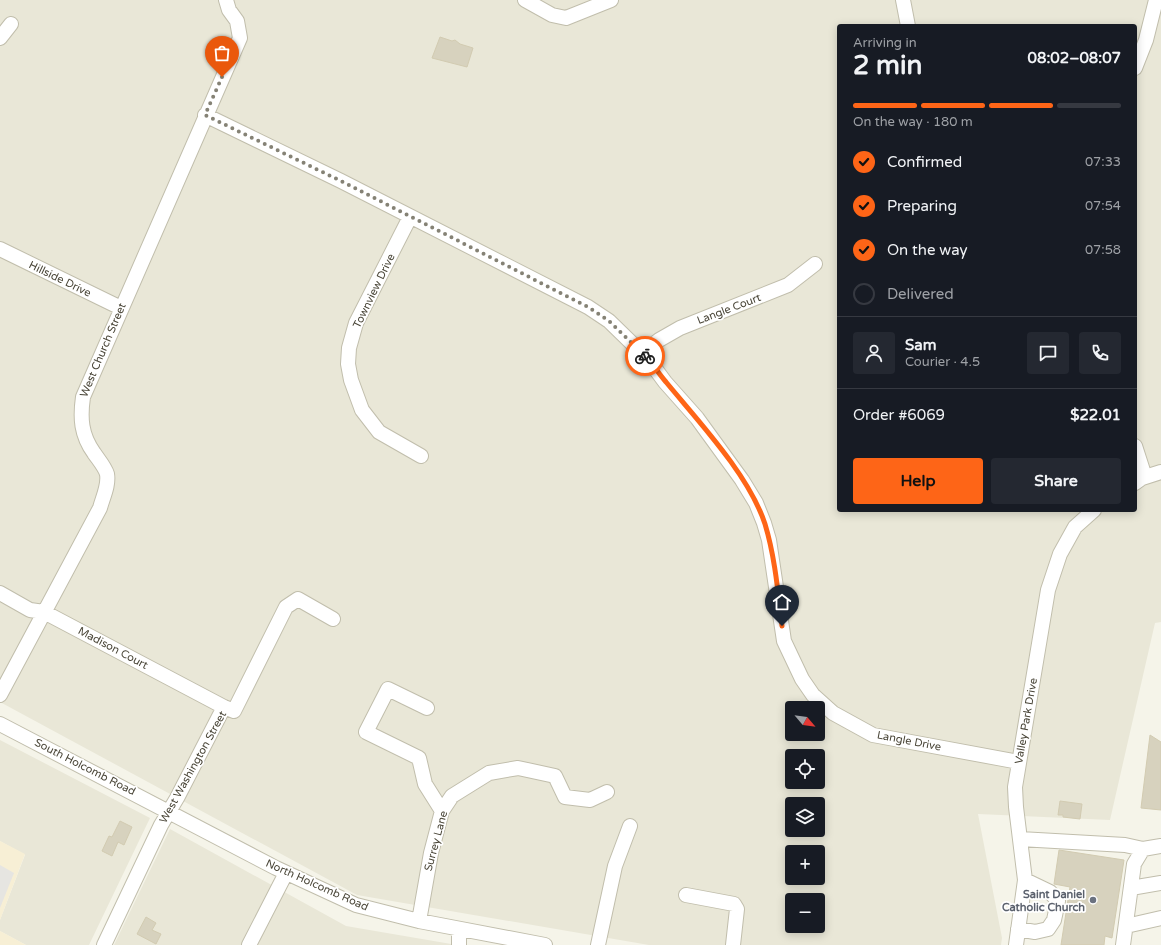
<!DOCTYPE html>
<html lang="en">
<head>
<meta charset="utf-8">
<style>
	body { margin:0; font-family:"Varela Round",sans-serif; background:#242831; color:#f1f3f6; height:100vh; display:flex; flex-direction:column; font-size:15px; white-space:nowrap }
	* { box-sizing:border-box; margin:0 }
	p { font-size:13px; color:#9ea1a6 }
	.icon { flex:none; width:22px; height:22px; fill:none; stroke:currentColor; stroke-width:2; stroke-linecap:round; stroke-linejoin:round }
	.map { position:relative; flex:1; overflow:hidden }
	.details { position:absolute; left:837px; top:24px; width:300px; height:488px; display:flex; flex-direction:column; background:#171b24; border-radius:4px; box-shadow:0 2px 10px #0003 }
	.details>* { flex:none }
	.needle { width:26px; rotate:119deg }
	.controls { position:absolute; left:785px; top:701px; display:grid; gap:8px }
	.controls a { display:grid; place-items:center; width:40px; height:40px; border-radius:4px; background:#171b24; box-shadow:0 2px 10px #0003; font-size:20px }
	.pin { position:absolute; display:grid; place-items:center; width:34px; height:34px; color:#fff; margin:-41px -17px; border-radius:50% 50% 50% 0; rotate:-45deg; box-shadow:0 0 4px #0007 }
	.pin .icon { rotate:45deg }
	.courier { position:absolute; display:grid; place-items:center; width:40px; height:40px; margin:-20px; border:3px solid #fe6517; border-radius:50%; background:#fff; color:#222; box-shadow:0 1px 5px #0007 }
	.overview em { font-style:normal; font-weight:700 }
	.overview div { display:flex; flex-direction:column-reverse }
	.overview { display:flex; align-items:center; justify-content:space-between; height:68px; padding:0 16px }
	h1 { font-size:26px; font-weight:700; line-height:30px }
	.bar { display:grid; grid-template-columns:repeat(4,1fr); gap:6px 4px; align-content:center; height:48px; padding:0 16px }
	.bar i { height:5px; border-radius:3px; background:#363941 }
	.bar .current { background:#fe6517 }
	.bar p { grid-column:span 4 }
	.line { display:flex; align-items:center; gap:10px; padding:0 16px; border-top:1px solid #363941 }
	.line div { flex:1 }
	.round { display:grid; place-items:center; flex:none; width:42px; height:42px; border-radius:4px; background:#242831 }
	ol { padding:0 16px; list-style:none }
	li { display:flex; align-items:center; gap:12px; height:44px }
	li p { margin-inline-start:auto }
	li .icon { padding:4px; border-radius:50%; background:#fe6517; color:#111; stroke-width:4 }
	li:last-child { color:#9ea1a6 }
	li i { width:22px; height:22px; border:2px solid #363941; border-radius:50% }
	.cta { display:flex; gap:8px; margin-top:auto; padding:8px 16px }
	.cta a { flex:1; height:46px; border-radius:4px; background:#fe6517; color:#111; font-size:16px; font-weight:700; line-height:46px; text-align:center }
	.cta a+a { background:#242831; color:#f1f3f6 }
	.map>svg:first-child { display:block }
	.residential { fill:#e9e7d7; fill-rule:evenodd }
	.commercial { fill:#f7efd5 }
	.parking { fill:#e6e5e1 }
	.building { fill:#d7d2be; stroke:#d2cbb1 }
	.lines { fill:none; stroke-linecap:round; stroke-linejoin:round }
	.minor-casing { stroke:#c1beac; stroke-width:16 }
	.minor { stroke:#fff; stroke-width:14 }
	.done { stroke:#858275; stroke-width:4; stroke-dasharray:0 7.2 }
	.route { stroke:#fe6517; stroke-width:5 }
	.worship-dot { fill:#6b7280; stroke:#fff; stroke-width:1.5 }
	.labels { text-anchor:middle; dominant-baseline:central; stroke-width:3.5; stroke-linejoin:round; paint-order:stroke }
	.street-label { font-size:11px; fill:#494537; stroke:#fff }
	.worship-label { font-size:11px; font-weight:bold; fill:#5b616d; stroke:#fff; text-anchor:end }
</style>
</head>
<body>
<div class="map">
<svg width="1161" height="945" viewBox="0 0 1161 945">
	<rect width="100%" height="100%" fill="#f5f4e9"/>
	<path class="residential" d="M0,0H1161V622L1155,623L1110,820L978,814L1002,938L1001,945H649L357,895L0,702ZM839,26H1135V510H839ZM792,708H818V734H792ZM792,756H818V782H792ZM792,804H818V830H792ZM792,852H818V878H792ZM792,900H818V926H792Z
		M0,740L150,818L89,945H26L0,931V920L25,855L0,841Z
		M170,829L346,926L457,945H114Z"/>
	<path class="commercial" d="M0,841L25,854L0,920Z
		M0,931L26,945H0Z"/>
	<path class="parking" d="M0,865L14,873L0,908Z"/>
	<path class="building" d="M440,37L452,41L455,40L460,44L473,48L467,67L432,58Z
		M1150,735L1161,742V810L1141,808Z
		M1060,801L1082,804L1080,819L1063,817V815H1058Z
		M120,821L132,827L124,845L118,842L112,856L102,851L109,836L112,837Z
		M1059,850L1124,860L1112,938L1105,936L1104,945H1061L1070,887L1054,884Z
		M146,917L156,923L152,930L161,934L156,944L137,934Z"/>
	<g class="lines">
		<g class="minor-casing">
			<path id="minor" d="M525,0L552,15L566,18L611,0
				M903,0L908,26
				M0,38L11,24
				M1135,68L1146,40L1156,0
				M205,115L341,181L588,307L609,321L648,359L665,382L697,418L742,480L756,503L764,523L769,540L784,641L802,679L813,695L833,713L873,735L1019,762
				M410,217L356,323L349,348L348,364L351,380L362,410L379,432L421,456
				M0,249L121,308
				M642,353L659,340L680,328L788,285L815,264
				M1135,446L1145,477
				M1135,483L1142,478L1161,472
				M0,593L30,610L44,612L224,707L234,711L286,607L298,599L333,619
				M0,695L100,508C103,497 109,485 107,474C105,467 98,459 94,453C81,435 80,418 83,397L240,38L237,21L229,10L226,0
				M427,708L388,689L366,732L419,758L425,784L442,811
				M0,724L276,868L356,905L419,921L545,945
				M1020,839L1125,845L1143,849
				M1131,888L1161,883
				M686,895L734,904L737,909L733,945
				M419,921L431,853L442,811L452,796L489,773L518,768L555,776L565,797L590,800L607,792
				M1126,926L1161,918
				M1018,929L1035,932L1048,929L1054,920L1058,901L1050,892L1025,880
				M104,945L161,825L177,798L224,707
				M249,945L286,873
				M459,945V930
				M598,945L615,866L630,826
				M1016,945L1025,880L1016,807L1015,787L1048,590L1060,554L1075,527L1094,510
				M1123,945L1134,864L1143,849L1161,846"/>
		</g>
		<use href="#minor" class="minor"/>
	</g>
	<g class="lines">
		<path class="done" d="M222,77L205,115L341,181L588,307L609,321L645,356"/>
		<path class="route" d="M645,356C653,364 659,374 666,382C699,422 749,475 765,524C775,557 778,592 782,626"/>
	</g>
	<circle class="worship-dot" cx="1093" cy="900" r="4"/>
	<g class="labels">
		<g class="street-label">
			<text transform="translate(60 279) rotate(26)">Hillside Drive</text>
			<text transform="translate(374 291) rotate(-64)">Townview Drive</text>
			<text transform="translate(729 309) rotate(-21)">Langle Court</text>
			<text transform="translate(103 350) rotate(-67)">West Church Street</text>
			<text transform="translate(113 648) rotate(28)">Madison Court</text>
			<text transform="translate(1026 721) rotate(-80)">Valley Park Drive</text>
			<text transform="translate(909 741) rotate(11)">Langle Drive</text>
			<text transform="translate(85 767) rotate(27)">South Holcomb Road</text>
			<text transform="translate(193 767) rotate(-61)">West Washington Street</text>
			<text transform="translate(436 841) rotate(-75)">Surrey Lane</text>
			<text transform="translate(317 885) rotate(24)">North Holcomb Road</text>
		</g>
		<g class="worship-label">
			<text x="1085" y="894">Saint Daniel<tspan x="1085" dy="13">Catholic Church</tspan></text>
		</g>
	</g>
</svg>
<div class="controls">
<a><svg class="needle" viewBox="-14 -14 28 28"><path d="M0-13l5 13h-10z" fill="#e53935"/><path d="M0 13l5-13h-10z" fill="#9ea1a6"/></svg></a>
<a><svg class="icon" aria-label="locate" viewBox="0 0 24 24"><circle cx="12" cy="12" r="6"/><path d="M12 2v4M12 18v4M2 12h4M18 12h4"/></svg></a>
<a><svg class="icon" aria-label="layers" viewBox="0 0 24 24"><path d="M12 4l9 5-9 5-9-5zM3 14l9 5 9-5"/></svg></a>
<a>+</a>
<a>−</a>
</div>
<div class="pin" style="left:222px;top:77px;background:#ea580c"><svg class="icon" aria-label="bag" viewBox="0 0 24 24"><path d="M5 8h14l-1 12H6zM9 8a3 3 0 0 1 6 0"/></svg></div>
<div class="pin" style="left:782px;top:626px;background:#1f2937"><svg class="icon" aria-label="home" viewBox="0 0 24 24"><path d="M3 11l9-7 9 7M6 9v11h12V9"/></svg></div>
<div class="courier" style="left:645px;top:356px"><svg class="icon" aria-label="bike" viewBox="0 0 24 24"><circle cx="6" cy="16" r="4"/><circle cx="18" cy="16" r="4"/><path d="M6 16l4-8h5l3 8M10 8l3 8H6M13 5h3"/></svg></div>
<section class="details">
<div class="overview"><div><h1>2 min</h1><p>Arriving in</p></div><em>08:02–08:07</em></div>
<div class="bar"><i class="current"></i><i class="current"></i><i class="current"></i><i></i><p>On the way · 180 m</p></div>
<ol>
<li><svg class="icon" aria-label="check" viewBox="0 0 24 24"><path d="M5 12l5 5 9-10"/></svg>Confirmed<p>07:33</p></li>
<li><svg class="icon" aria-label="check" viewBox="0 0 24 24"><path d="M5 12l5 5 9-10"/></svg>Preparing<p>07:54</p></li>
<li><svg class="icon" aria-label="check" viewBox="0 0 24 24"><path d="M5 12l5 5 9-10"/></svg>On the way<p>07:58</p></li>
<li><i></i>Delivered</li>
</ol>
<div class="line" style="height:72px"><a class="round"><svg class="icon" aria-label="person" viewBox="0 0 24 24"><circle cx="12" cy="8" r="4"/><path d="M4 21q1-7 8-7t8 7"/></svg></a><div><b>Sam</b><p>Courier · 4.5</p></div><a class="round"><svg class="icon" aria-label="chat" viewBox="0 0 24 24"><path d="M4 5h16v11H9l-5 4z"/></svg></a><a class="round"><svg class="icon" aria-label="phone" viewBox="0 0 24 24"><path d="M5 4h4l2 5-3 2q2 4 5 5l2-3 5 2v4C11 20 4 13 5 4z"/></svg></a></div>
<div class="line" style="height:52px"><div>Order #6069</div><b>$22.01</b></div>
<div class="cta"><a>Help</a><a>Share</a></div>
</section>
</div>
</body>
</html>
